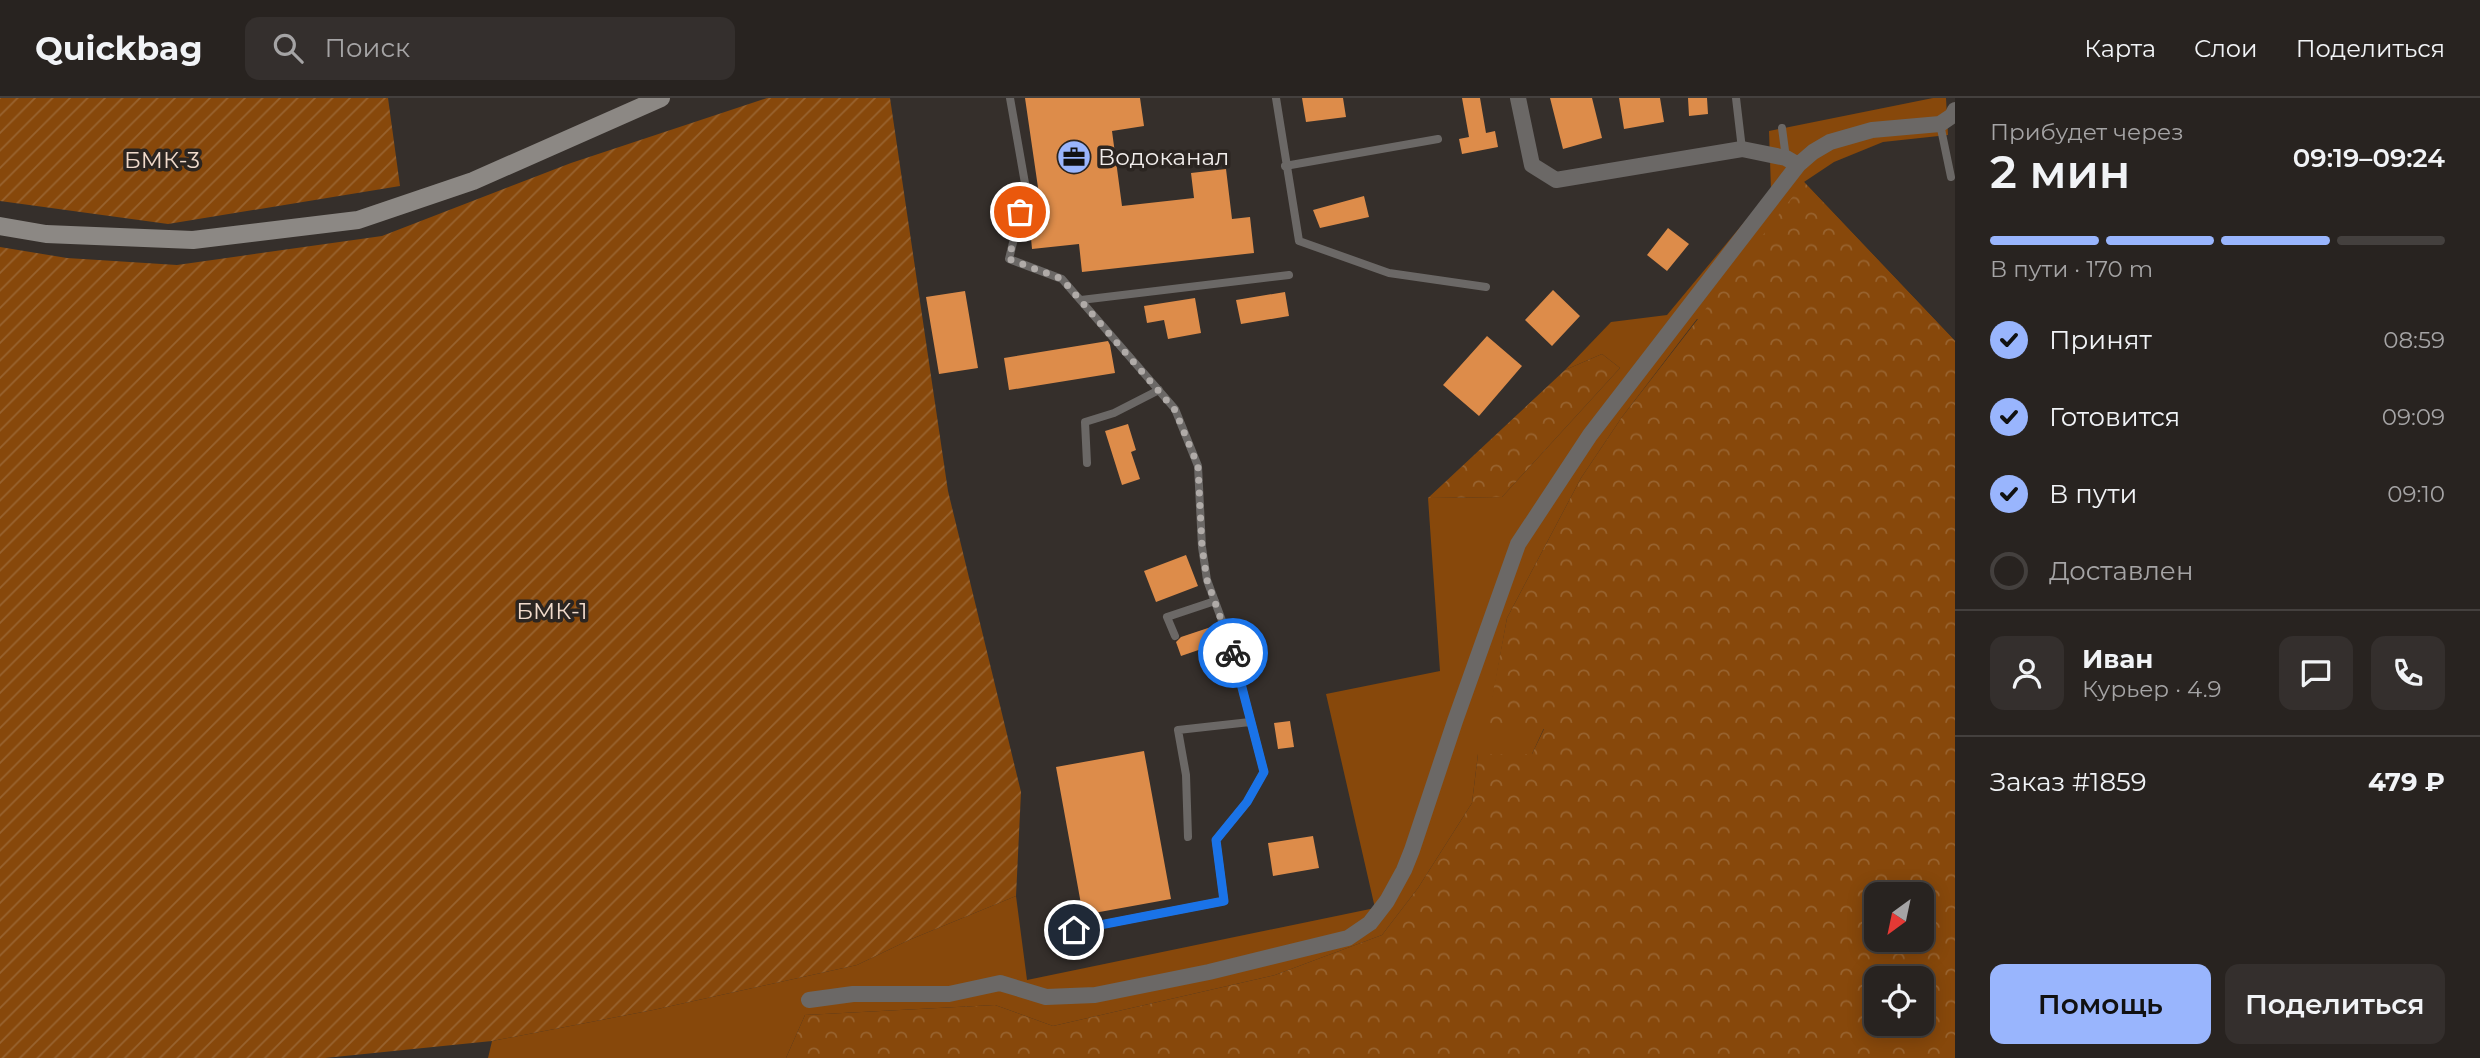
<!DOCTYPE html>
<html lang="ru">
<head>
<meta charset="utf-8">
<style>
	body { margin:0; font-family:Montserrat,sans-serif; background:#342f2d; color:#f1f3f6; height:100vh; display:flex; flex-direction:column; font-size:26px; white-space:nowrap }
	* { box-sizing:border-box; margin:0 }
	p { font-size:23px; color:#a5a4a5 }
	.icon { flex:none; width:38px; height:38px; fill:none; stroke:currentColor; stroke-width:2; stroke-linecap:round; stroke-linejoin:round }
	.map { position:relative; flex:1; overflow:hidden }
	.side { display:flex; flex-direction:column; background:#282320; width:525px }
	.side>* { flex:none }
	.needle { width:46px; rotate:213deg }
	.tools { position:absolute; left:1864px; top:784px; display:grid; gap:14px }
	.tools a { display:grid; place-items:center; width:70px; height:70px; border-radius:14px; background:#282320; box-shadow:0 4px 18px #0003,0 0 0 2px #44403e; font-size:35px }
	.pin { position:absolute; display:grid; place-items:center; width:60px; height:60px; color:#fff; margin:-30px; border:4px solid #fff; border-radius:50%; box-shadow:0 2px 7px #0007 }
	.courier { position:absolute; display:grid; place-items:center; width:70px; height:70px; margin:-35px; border:5px solid #1a73e8; border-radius:50%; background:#fff; color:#222; box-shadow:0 2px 9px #0007 }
	.head em { font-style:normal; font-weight:600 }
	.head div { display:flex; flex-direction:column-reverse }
	.head { display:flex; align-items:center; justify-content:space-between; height:119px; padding:0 35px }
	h1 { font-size:46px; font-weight:600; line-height:52px }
	.bar { display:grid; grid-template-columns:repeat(4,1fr); gap:10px 7px; align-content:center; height:84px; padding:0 35px }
	.bar i { height:9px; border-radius:5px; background:#44403e }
	.bar .on { background:#99b5fd }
	.bar p { grid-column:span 4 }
	.line { display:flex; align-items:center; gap:18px; padding:0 35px; border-top:2px solid #44403e }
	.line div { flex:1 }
	.round { display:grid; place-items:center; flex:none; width:74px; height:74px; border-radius:14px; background:#342f2d }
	ol { padding:0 35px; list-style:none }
	li { display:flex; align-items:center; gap:21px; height:77px }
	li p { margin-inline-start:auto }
	li .icon { padding:7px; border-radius:50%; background:#99b5fd; color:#111; stroke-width:4 }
	li:last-child { color:#a5a4a5 }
	li i { width:38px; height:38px; border:4px solid #44403e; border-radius:50% }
	.cta { display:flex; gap:14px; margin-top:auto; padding:14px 35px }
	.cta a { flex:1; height:80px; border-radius:14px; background:#99b5fd; color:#111; font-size:28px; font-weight:600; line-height:80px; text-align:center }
	.cta a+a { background:#342f2d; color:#f1f3f6 }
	header { display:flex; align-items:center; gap:42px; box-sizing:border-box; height:98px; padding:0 35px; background:#282320; border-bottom:2px solid #44403e }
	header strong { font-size:33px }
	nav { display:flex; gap:38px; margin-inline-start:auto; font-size:24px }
	.search { width:490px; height:63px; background:#342f2d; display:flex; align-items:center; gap:18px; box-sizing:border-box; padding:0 24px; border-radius:14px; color:#a5a4a5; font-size:26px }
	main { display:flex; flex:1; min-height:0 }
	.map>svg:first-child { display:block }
	.grass { fill:#87480b }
	.forest { fill:url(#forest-crowns); fill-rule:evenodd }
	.garden { fill:url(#garden-furrows) }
	.building { fill:#dd8c4a }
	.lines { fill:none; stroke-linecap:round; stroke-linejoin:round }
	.lane { stroke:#6b6866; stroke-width:8 }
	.street { stroke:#6b6866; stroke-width:16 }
	.secondary { stroke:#8c8884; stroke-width:18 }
	.done { stroke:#b0aba8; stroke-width:7; stroke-dasharray:0 12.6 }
	.route { stroke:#1a73e8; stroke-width:9 }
	.labels { text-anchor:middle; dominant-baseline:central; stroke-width:7; stroke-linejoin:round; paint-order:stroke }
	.poi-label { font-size:23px; fill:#f2eeec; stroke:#2b2521; text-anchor:start }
	.park-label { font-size:23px; fill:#f1dbcc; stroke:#2b2521 }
</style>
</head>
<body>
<header>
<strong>Quickbag</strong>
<div class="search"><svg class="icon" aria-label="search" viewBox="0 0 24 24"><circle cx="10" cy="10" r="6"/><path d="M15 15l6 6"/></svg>Поиск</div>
<nav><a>Карта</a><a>Слои</a><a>Поделиться</a></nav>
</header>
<main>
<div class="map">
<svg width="1955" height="960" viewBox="0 0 1955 960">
	<defs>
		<pattern id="forest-crowns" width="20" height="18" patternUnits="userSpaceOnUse" patternTransform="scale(1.75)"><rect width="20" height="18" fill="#87480b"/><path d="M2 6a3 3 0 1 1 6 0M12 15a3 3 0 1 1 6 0" fill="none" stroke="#98632f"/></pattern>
		<pattern id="garden-furrows" width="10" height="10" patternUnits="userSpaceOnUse" patternTransform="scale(1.75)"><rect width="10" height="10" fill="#87480b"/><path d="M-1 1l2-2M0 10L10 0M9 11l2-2" fill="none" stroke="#98632f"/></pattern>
	</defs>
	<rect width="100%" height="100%" fill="#352f2b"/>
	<path class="grass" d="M1933,0H1946L1948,37L1883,44L1834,64L1804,84L1955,243L1697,221L1622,319L1581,380L1507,520L1487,631L1544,630L1532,656H1478L1472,705L1418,790L1382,837L1275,877L1053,928L995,907L805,917L786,960H488L492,943L653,912L857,867L909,842L1016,798L1027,882L1375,810L1326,596L1440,573L1428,400L1502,399L1620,270L1602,256L1565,272L1611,224L1667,217L1771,92L1769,33Z"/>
	<path class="forest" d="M1804,84L1955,243V960H786L805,917L995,907L1053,928L1275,877L1382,837L1418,790L1472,705L1478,656H1532L1544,631H1486L1507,520L1581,380L1622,319ZM1922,796V842H1876V796ZM1922,880V926H1876V880Z
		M1602,256L1620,270L1502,399L1428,400L1565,272Z"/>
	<path class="garden" d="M0,0H388L400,88L168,126L0,103Z
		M767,0H890L948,393L1021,694L1016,798L909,842L857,867L653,912L492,943L325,960H0V149L67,160L177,167L382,138L571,65Z"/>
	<path class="building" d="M1025,0H1140L1144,28L1112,33L1122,108L1194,100L1191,75L1226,71L1232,121L1250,119L1254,155L1082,174L1079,146L1032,151L1029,119L1042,117Z
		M1302,0H1343L1346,19L1306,24Z
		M1462,0H1480L1486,35L1495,33L1498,49L1462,56L1459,41L1469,39Z
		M1550,0H1592L1602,40L1563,51Z
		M1619,0H1660L1664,24L1624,31Z
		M1688,0H1707L1708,16L1689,18Z
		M1364,98L1369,119L1320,130L1313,112Z
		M1668,130L1689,146L1667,173L1647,157Z
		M1553,192L1580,218L1552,248L1525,222Z
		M965,193L978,270L939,276L926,199Z
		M1285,194L1289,218L1241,226L1236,202Z
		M1195,200L1201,235L1168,241L1164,222L1147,225L1144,208Z
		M1487,238L1522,268L1479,318L1443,287Z
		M1108,243L1110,247L1115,275L1009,292L1004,260Z
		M1128,326L1136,352L1131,354L1140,381L1122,387L1105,333Z
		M1186,457L1198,488L1156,504L1144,473Z
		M1214,528L1219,545L1181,558L1176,544L1181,539Z
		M1290,623L1294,649L1278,651L1274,625Z
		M1144,653L1171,801L1083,817L1056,669Z
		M1313,738L1319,770L1273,778L1268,745Z"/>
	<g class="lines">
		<path class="lane" d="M1010,0L1026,91L1009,161L1062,181L1175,311L1198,368L1202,449L1207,482L1231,547L1264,674L1247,704L1216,742L1224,803L1074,832
			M1276,0L1299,143L1389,175L1486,189
			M1736,0L1742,51
			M1940,26L1951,79
			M1782,30L1786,60
			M1285,68L1438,41
			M1081,202L1289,177
			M1087,365L1085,324L1114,315L1159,292
			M1175,538L1167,519L1215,503
			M1188,739L1186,677L1178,632L1250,624"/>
		<path class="street" d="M1518,0L1532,67L1556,82L1742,51L1786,60L1798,67
			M809,902L853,896H949L1000,885L1046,899L1095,897L1209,874L1348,840L1370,825L1387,803L1404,772L1412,752L1455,623L1518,446L1590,337L1798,67L1813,54L1830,44L1872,32L1940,26L1952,18L1955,12"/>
		<path class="secondary" d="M0,128L46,136L193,142L358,122L473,83L661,0"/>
	</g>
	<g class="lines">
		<path class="done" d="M1020,114L1009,161L1062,181L1175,312L1198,368L1202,449L1207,482L1233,555"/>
		<path class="route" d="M1074,832L1224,803L1216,742L1247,704L1264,674L1233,555"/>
	</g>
	<defs>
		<g id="office-disc" transform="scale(1.75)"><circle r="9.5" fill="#99b5fd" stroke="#2b2521"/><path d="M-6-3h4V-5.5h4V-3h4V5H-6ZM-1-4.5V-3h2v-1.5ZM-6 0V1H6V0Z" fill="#111"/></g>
	</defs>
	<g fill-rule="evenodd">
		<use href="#office-disc" x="1074" y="59"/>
	</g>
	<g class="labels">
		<g class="poi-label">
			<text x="1098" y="59">Водоканал</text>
		</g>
		<g class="park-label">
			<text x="162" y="62">БМК-3</text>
			<text x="552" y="513">БМК-1</text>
		</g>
	</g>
</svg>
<div class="tools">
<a><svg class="needle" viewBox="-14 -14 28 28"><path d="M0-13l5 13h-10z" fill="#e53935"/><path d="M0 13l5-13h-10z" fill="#a5a4a5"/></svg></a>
<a><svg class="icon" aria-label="locate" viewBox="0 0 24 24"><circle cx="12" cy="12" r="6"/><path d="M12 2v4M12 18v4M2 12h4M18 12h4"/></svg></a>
</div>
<div class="pin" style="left:1020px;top:114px;background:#ea580c"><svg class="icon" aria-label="bag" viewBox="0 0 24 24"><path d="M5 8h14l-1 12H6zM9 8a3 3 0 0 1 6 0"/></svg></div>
<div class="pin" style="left:1074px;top:832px;background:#1f2937"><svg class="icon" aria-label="home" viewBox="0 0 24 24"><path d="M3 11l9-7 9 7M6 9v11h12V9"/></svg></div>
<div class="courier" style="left:1233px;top:555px"><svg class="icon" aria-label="bike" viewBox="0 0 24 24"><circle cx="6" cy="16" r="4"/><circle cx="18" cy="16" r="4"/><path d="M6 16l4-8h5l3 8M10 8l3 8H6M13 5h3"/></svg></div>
</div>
<section class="side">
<div class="head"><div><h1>2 мин</h1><p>Прибудет через</p></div><em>09:19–09:24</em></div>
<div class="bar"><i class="on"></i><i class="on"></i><i class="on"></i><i></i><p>В пути · 170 m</p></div>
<ol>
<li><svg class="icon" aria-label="check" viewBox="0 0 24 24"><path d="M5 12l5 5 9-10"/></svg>Принят<p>08:59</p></li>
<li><svg class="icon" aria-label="check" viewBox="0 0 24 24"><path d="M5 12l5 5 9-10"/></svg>Готовится<p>09:09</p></li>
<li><svg class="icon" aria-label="check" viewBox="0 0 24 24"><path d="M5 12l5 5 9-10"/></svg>В пути<p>09:10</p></li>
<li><i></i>Доставлен</li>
</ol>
<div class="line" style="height:126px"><a class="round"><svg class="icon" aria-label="person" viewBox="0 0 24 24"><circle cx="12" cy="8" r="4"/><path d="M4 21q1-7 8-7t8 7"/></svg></a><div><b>Иван</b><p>Курьер · 4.9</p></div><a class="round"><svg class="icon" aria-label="chat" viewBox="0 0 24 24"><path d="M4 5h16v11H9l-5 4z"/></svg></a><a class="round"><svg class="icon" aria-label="phone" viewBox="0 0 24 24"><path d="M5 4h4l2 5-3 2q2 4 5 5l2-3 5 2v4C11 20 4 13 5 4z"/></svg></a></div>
<div class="line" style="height:91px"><div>Заказ #1859</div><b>479 ₽</b></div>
<div class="cta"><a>Помощь</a><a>Поделиться</a></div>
</section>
</main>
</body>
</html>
